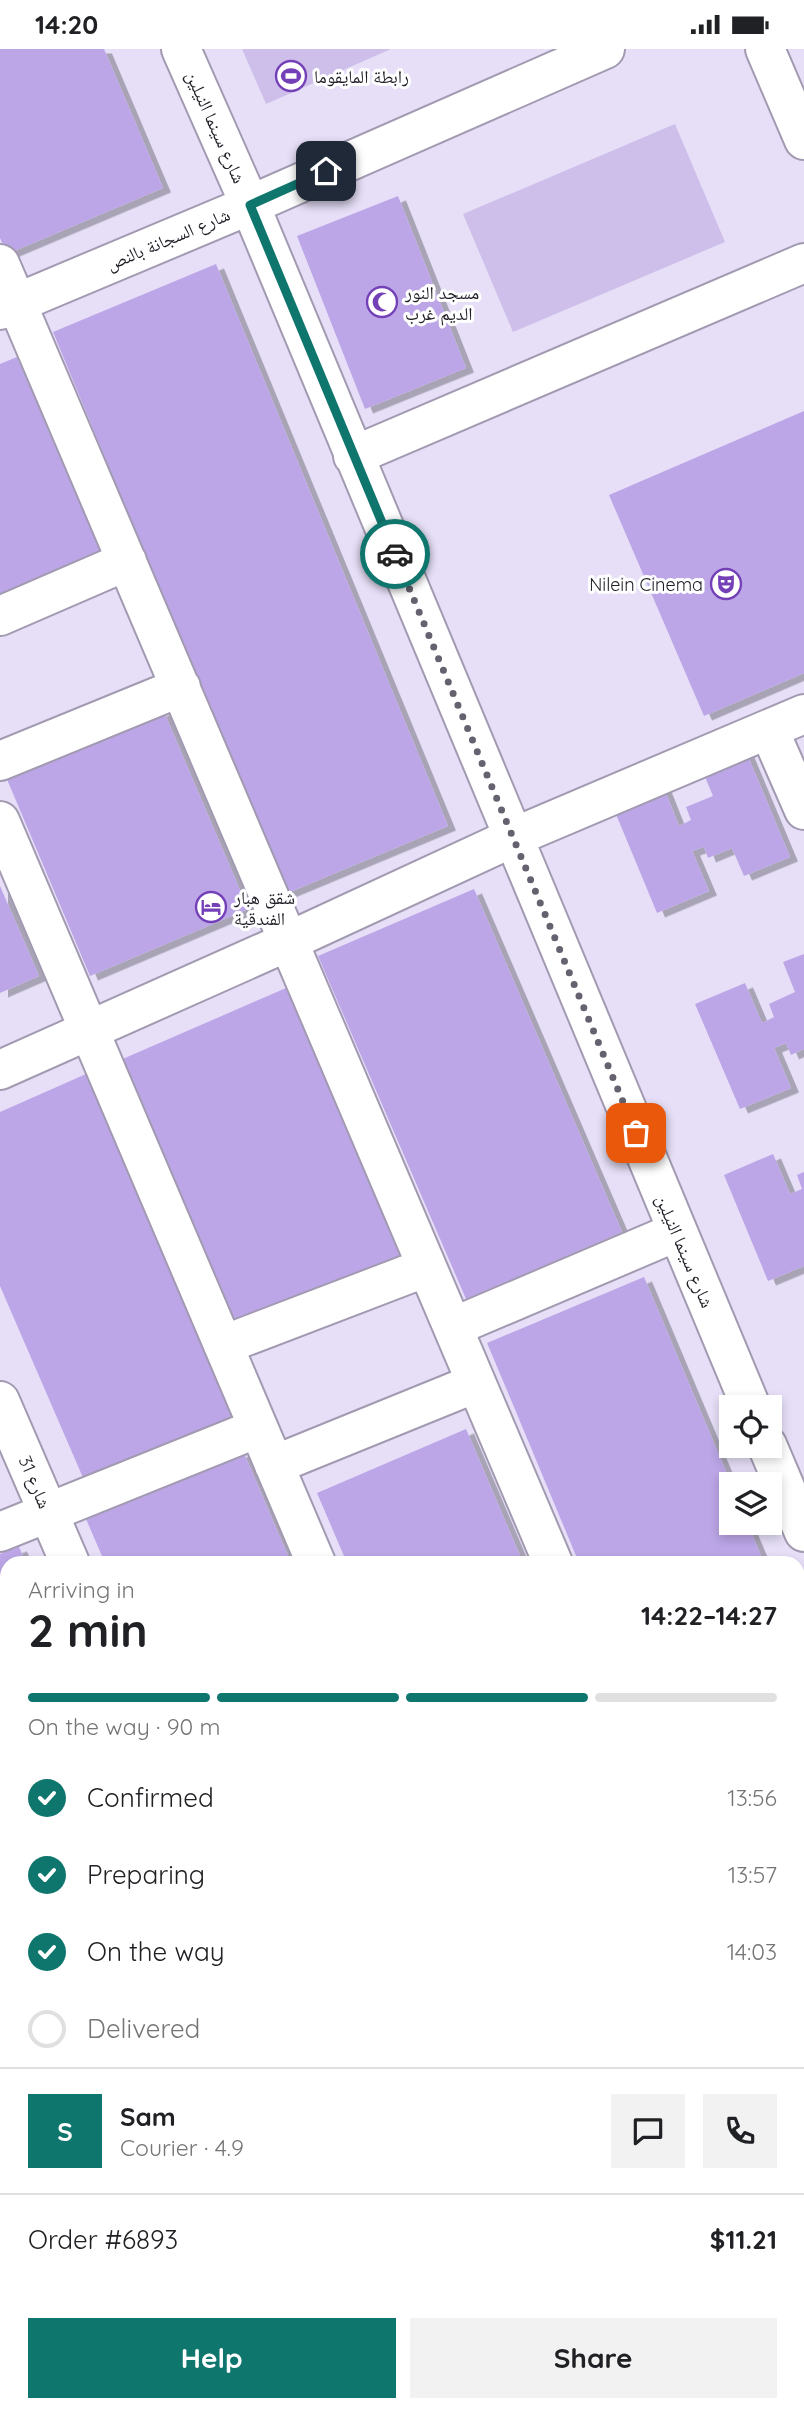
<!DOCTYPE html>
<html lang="en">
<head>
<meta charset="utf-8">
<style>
	body { margin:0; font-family:Quicksand,"Noto Naskh Arabic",sans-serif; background:#f2f2f2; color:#202124; height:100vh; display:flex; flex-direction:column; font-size:26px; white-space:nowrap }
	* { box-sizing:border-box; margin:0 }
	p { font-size:23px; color:#757577 }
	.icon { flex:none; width:38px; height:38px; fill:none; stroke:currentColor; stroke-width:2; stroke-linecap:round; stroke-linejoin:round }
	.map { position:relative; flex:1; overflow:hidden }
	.details { position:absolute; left:0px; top:1507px; width:805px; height:856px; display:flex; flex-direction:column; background:#fff; border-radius:21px 21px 0 0; box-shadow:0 4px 10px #0003 }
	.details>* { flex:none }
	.tools { position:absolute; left:719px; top:1346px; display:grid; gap:14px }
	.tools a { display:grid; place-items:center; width:63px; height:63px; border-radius:0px; background:#fff; box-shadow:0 4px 10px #0003; font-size:35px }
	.pin { position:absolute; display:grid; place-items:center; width:60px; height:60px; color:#fff; margin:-30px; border-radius:14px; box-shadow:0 4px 10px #0006 }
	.courier { position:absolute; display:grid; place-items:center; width:70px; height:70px; margin:-35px; border:5px solid #0f766e; border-radius:50%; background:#fff; color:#222; box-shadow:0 2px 9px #0007 }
	.overview em { font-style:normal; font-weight:700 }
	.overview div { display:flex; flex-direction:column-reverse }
	.overview { display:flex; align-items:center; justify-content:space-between; height:119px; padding:0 28px }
	h1 { font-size:46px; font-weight:700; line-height:52px }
	.bar { display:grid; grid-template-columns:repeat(4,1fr); gap:10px 7px; align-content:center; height:84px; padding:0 28px }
	.bar i { height:9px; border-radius:5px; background:#e0e0e0 }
	.bar .current { background:#0f766e }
	.bar p { grid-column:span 4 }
	.line { display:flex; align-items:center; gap:18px; padding:0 28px; border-top:2px solid #e0e0e0 }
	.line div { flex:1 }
	.round { display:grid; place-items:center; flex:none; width:74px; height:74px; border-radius:0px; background:#f2f2f2 }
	ol { padding:0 28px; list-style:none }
	li { display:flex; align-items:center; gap:21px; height:77px }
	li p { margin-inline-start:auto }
	li .icon { padding:7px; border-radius:50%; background:#0f766e; color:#fff; stroke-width:4 }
	li:last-child { color:#757577 }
	li i { width:38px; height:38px; border:4px solid #e0e0e0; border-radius:50% }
	.primary-button { display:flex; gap:14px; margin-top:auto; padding:14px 28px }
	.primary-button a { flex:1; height:80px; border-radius:0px; background:#0f766e; color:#fff; font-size:28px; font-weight:700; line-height:80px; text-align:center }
	.primary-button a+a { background:#f2f2f2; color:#202124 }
	.status { display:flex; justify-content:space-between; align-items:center; height:49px; padding:0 35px; background:#fff; direction:ltr }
	.status svg { height:19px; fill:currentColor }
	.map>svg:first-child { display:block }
	.green { fill:#cdbfea }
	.building { fill:#bca6e7; filter:url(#shadow) }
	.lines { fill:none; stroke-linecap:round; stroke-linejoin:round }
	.minor-casing { stroke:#a29ab1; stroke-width:42 }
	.major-casing { stroke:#a29ab1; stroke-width:42 }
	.minor { stroke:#fff; stroke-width:38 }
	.major { stroke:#fff; stroke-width:38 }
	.done { stroke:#65616f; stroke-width:7; stroke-dasharray:0 12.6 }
	.route { stroke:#0f766e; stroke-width:9 }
	.labels { text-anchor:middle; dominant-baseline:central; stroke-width:6; stroke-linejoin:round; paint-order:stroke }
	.poi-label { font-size:18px; fill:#201d26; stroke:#fff; text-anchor:start }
	.street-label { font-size:18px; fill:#201d26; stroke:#fff }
</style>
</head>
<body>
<div class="status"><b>14:20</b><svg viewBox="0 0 49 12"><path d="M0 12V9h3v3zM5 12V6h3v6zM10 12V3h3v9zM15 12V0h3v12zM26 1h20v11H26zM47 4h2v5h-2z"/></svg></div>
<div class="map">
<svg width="804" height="2361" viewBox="0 0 804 2361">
	<defs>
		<filter id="shadow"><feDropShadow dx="8" dy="4.5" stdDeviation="0" flood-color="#0004"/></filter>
	</defs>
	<rect width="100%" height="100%" fill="#e6dff7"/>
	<path class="green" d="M242,0H391L266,55Z
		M675,75L725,193L513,283L463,165Z"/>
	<path class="building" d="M0,0H104L163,139L7,205L0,189Z
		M398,147L466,319L365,360L297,187Z
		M216,215L448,777L285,845L53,283Z
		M17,308L102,507L0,550V315Z
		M804,362V624L704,667L609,446Z
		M163,661L248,860L90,927L6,728Z
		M744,698L790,808L744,827L732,799L708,809L704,798L692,802L709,842L657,864L613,758L663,737L679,777L691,771L686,758L713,747L700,716Z
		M0,837L39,927L0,944Z
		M474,840L622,1183L466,1250L318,907Z
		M804,905V1000L791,1006L786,994L774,999L791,1039L740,1060L695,955L745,934L762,974L774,968L769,955L795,943L783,913Z
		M286,939L402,1206L233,1279L118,1012Z
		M86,1025L234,1366L84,1431L0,1237V1063Z
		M773,1105L790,1145L802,1140L797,1126L804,1123V1217L768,1232L724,1126Z
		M644,1228L732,1437V1474H747L764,1514H579L514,1358L487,1294Z
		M466,1380L523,1514H347L317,1444Z
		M243,1402L291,1514H105L86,1470Z
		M19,1498L26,1514H7V1732L0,1735V1505Z
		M804,1899V1975L798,1977V1902Z
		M804,2168V2195L798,2180V2171Z
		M7,2254V2332L0,2335V2257Z
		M804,2254V2361H473L470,2356H798V2257Z
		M7,2341V2356H109L111,2361H0V2344Z
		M154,2356H386L389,2361H157Z"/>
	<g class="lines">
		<g class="minor-casing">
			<path id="minor" d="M181,0L250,156L751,1358
				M765,0L804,91
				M0,215L553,1514
				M0,261L250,156L605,0
				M353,407L804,214
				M0,567L127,512
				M769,681L804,761
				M0,712L181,638
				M0,772L316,1514
				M0,1021L287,893L514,788L804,665
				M453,1278L676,1183
				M223,1296L427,1218
				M0,1352L70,1514
				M767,1396L804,1483
				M274,1416L476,1334
				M0,1483L258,1379
				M798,1642L804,1640
				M0,1973L7,1988
				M0,2144L7,2141
				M135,2356L138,2361
				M437,2356L439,2361"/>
		</g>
		<g class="major-casing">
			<path id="major" d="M798,1690L804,1688
				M798,1749L804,1746
				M0,2033L7,2030
				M0,2098L7,2095"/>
		</g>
		<use href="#minor" class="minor"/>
		<use href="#major" class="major"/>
	</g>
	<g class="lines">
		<path class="done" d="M395,505L636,1084"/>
		<path class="route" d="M326,122L250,156L395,505"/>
	</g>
	<defs>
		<g id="stadium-ring" transform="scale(1.575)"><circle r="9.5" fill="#fff" stroke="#7440b7" stroke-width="1.5"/><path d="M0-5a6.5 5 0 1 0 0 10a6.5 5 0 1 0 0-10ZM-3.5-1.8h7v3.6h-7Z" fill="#7440b7"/></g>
		<g id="mosque-ring" transform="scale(1.575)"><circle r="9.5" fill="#fff" stroke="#7440b7" stroke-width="1.5"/><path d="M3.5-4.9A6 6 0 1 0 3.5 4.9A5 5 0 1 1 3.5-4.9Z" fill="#7440b7"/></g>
		<g id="theatre-ring" transform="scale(1.575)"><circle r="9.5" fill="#fff" stroke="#7440b7" stroke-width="1.5"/><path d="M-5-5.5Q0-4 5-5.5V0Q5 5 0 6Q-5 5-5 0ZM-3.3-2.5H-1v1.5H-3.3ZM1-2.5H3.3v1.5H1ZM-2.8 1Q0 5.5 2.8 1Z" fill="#7440b7"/></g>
		<g id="hotel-ring" transform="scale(1.575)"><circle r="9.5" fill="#fff" stroke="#7440b7" stroke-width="1.5"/><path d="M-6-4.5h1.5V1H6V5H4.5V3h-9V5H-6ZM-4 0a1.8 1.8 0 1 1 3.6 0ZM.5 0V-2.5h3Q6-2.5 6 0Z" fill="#7440b7"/></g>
	</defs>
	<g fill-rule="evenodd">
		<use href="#stadium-ring" x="291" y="27"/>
		<use href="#mosque-ring" x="382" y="253"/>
		<use href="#theatre-ring" x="726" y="535"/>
		<use href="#hotel-ring" x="211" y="858"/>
	</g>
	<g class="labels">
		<g class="poi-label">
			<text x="314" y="27">رابطة المايقوما</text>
			<text x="405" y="243">مسجد النور<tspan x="405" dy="21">الديم غرب</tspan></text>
			<text x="703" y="535" text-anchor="end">Nilein Cinema</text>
			<text x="234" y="848">شقق هبار<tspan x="234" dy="21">الفندقية</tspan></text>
		</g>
		<g class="street-label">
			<text transform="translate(216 78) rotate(66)">شارع سينما النيلين</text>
			<text transform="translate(168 190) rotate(-23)">شارع السجانة بالنص</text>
			<text transform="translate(685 1202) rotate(67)">شارع سينما النيلين</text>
			<text transform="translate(35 1433) rotate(67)">شارع 31</text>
		</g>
	</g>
</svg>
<div class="tools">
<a><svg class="icon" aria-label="locate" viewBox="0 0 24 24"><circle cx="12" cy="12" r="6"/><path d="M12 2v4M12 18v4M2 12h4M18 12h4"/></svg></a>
<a><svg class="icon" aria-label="layers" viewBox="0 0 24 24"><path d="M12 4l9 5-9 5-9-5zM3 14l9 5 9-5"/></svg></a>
</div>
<div class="pin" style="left:636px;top:1084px;background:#ea580c"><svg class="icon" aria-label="bag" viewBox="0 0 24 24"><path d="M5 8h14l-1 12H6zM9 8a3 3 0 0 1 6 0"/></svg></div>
<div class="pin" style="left:326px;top:122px;background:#1f2937"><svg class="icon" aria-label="home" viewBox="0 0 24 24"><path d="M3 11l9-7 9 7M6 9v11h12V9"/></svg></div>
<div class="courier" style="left:395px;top:505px"><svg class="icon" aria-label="car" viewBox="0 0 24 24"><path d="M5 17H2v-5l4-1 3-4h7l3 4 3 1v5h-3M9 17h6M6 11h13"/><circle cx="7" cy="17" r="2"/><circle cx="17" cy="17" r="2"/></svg></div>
<section class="details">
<div class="overview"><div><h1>2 min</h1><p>Arriving in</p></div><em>14:22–14:27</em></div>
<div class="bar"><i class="current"></i><i class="current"></i><i class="current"></i><i></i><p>On the way · 90 m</p></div>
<ol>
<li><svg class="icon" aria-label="check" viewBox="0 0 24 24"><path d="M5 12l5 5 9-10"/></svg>Confirmed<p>13:56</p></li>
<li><svg class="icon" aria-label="check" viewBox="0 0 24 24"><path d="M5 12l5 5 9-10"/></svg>Preparing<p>13:57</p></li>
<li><svg class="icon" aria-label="check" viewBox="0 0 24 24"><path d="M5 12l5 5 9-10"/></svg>On the way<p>14:03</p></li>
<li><i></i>Delivered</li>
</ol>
<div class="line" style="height:126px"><b class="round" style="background:#0f766e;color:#fff">S</b><div><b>Sam</b><p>Courier · 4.9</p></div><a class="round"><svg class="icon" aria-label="chat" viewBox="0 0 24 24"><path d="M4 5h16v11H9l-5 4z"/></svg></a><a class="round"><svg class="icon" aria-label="phone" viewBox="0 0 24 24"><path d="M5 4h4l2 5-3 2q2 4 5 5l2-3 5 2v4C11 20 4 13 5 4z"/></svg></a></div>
<div class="line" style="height:91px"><div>Order #6893</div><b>$11.21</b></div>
<div class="primary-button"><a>Help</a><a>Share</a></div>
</section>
</div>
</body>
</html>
